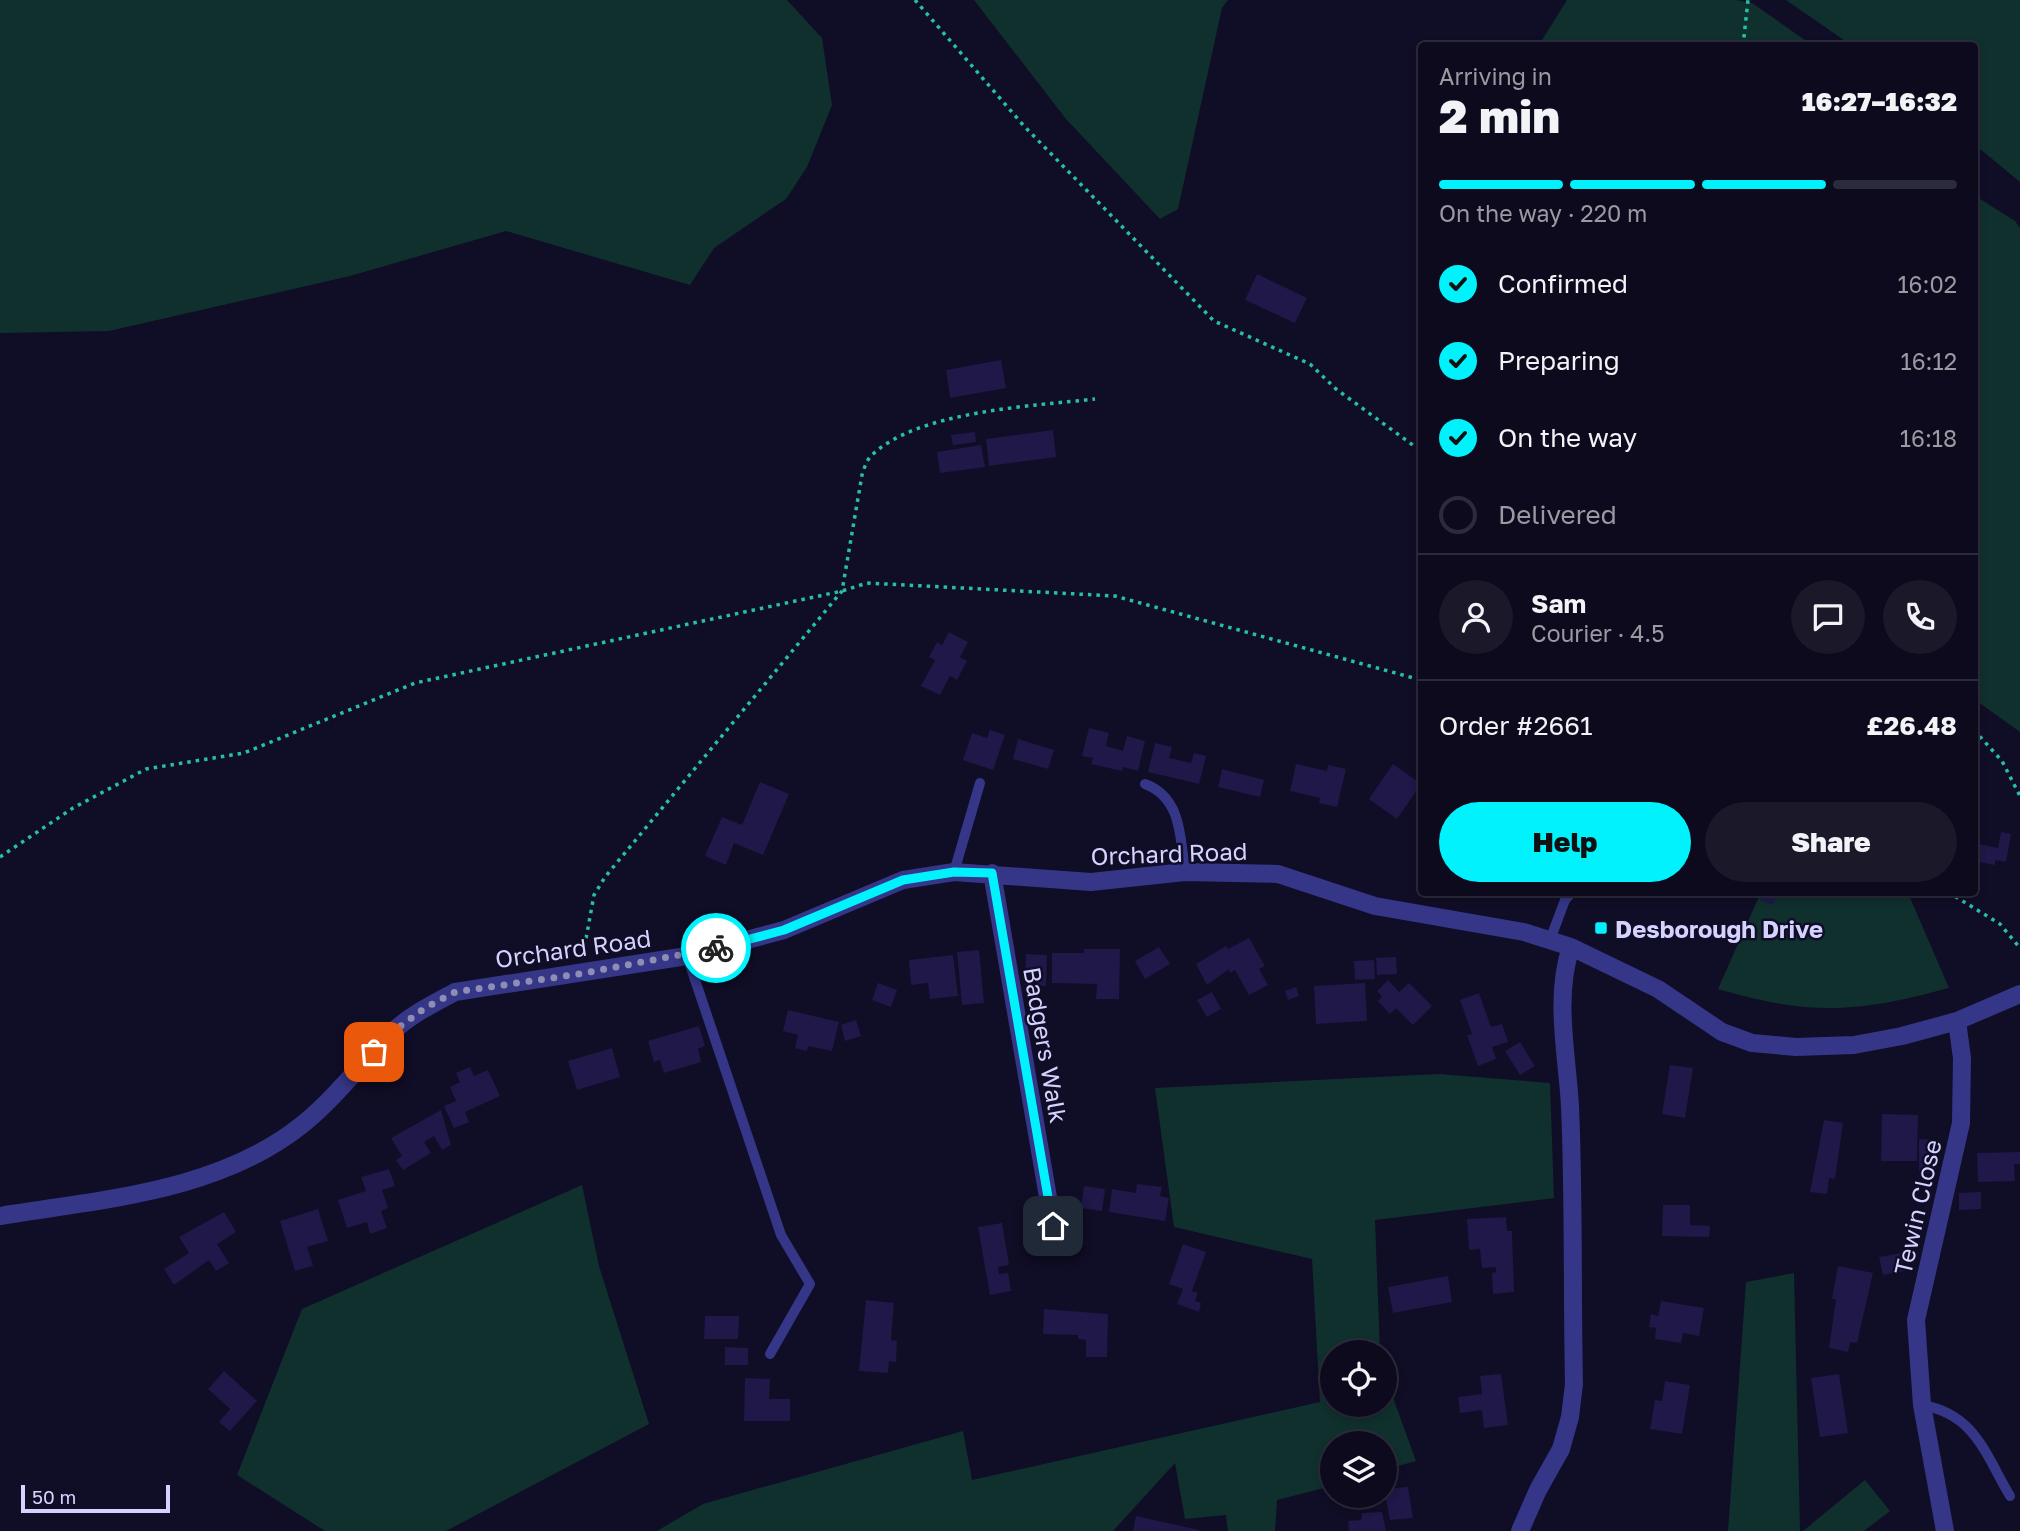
<!DOCTYPE html>
<html lang="en">
<head>
<meta charset="utf-8">
<style>
	body { margin:0; font-family:"Golos Text",sans-serif; background:#1a1829; color:#f1f3f6; height:100vh; display:flex; flex-direction:column; font-size:26px; white-space:nowrap }
	* { box-sizing:border-box; margin:0 }
	p { font-size:23px; color:#9a9aa3 }
	.icon { flex:none; width:38px; height:38px; fill:none; stroke:currentColor; stroke-width:2; stroke-linecap:round; stroke-linejoin:round }
	.map { position:relative; flex:1; overflow:hidden }
	.sheet { position:absolute; left:1418px; top:42px; width:560px; height:854px; display:flex; flex-direction:column; background:#0c0a1c; border-radius:7px; box-shadow:0 4px 10px #0003,0 0 0 2px #2c2b3b }
	.sheet>* { flex:none }
	.fabs { position:absolute; left:1320px; top:1340px; display:grid; gap:14px }
	.fabs a { display:grid; place-items:center; width:77px; height:77px; border-radius:50%; background:#0c0a1c; box-shadow:0 4px 10px #0003,0 0 0 2px #2c2b3b; font-size:35px }
	.scale { position:absolute; left:21px; bottom:18px; width:149px; box-sizing:border-box; padding-left:7px; border:4px solid #d4d2ff; border-top:0; font-size:19px; line-height:24px; white-space:nowrap; color:#d4d2ff; -webkit-text-stroke:5px #100d26; paint-order:stroke }
	.pin { position:absolute; display:grid; place-items:center; width:60px; height:60px; color:#fff; margin:-30px; border-radius:14px; box-shadow:0 4px 10px #0006 }
	.courier { position:absolute; display:grid; place-items:center; width:70px; height:70px; margin:-35px; border:5px solid #00f2fd; border-radius:50%; background:#fff; color:#222; box-shadow:0 2px 9px #0007 }
	.headline em { font-style:normal; font-weight:800 }
	.headline div { display:flex; flex-direction:column-reverse }
	.headline { display:flex; align-items:center; justify-content:space-between; height:119px; padding:0 21px }
	h1 { font-size:46px; font-weight:800; line-height:52px }
	.bar { display:grid; grid-template-columns:repeat(4,1fr); gap:10px 7px; align-content:center; height:84px; padding:0 21px }
	.bar i { height:9px; border-radius:5px; background:#2c2b3b }
	.bar .active { background:#00f2fd }
	.bar p { grid-column:span 4 }
	.line { display:flex; align-items:center; gap:18px; padding:0 21px; border-top:2px solid #2c2b3b }
	.line div { flex:1 }
	.round { display:grid; place-items:center; flex:none; width:74px; height:74px; border-radius:37px; background:#1a1829 }
	ol { padding:0 21px; list-style:none }
	li { display:flex; align-items:center; gap:21px; height:77px }
	li p { margin-inline-start:auto }
	li .icon { padding:7px; border-radius:50%; background:#00f2fd; color:#111; stroke-width:4 }
	li:last-child { color:#9a9aa3 }
	li i { width:38px; height:38px; border:4px solid #2c2b3b; border-radius:50% }
	.action { display:flex; gap:14px; margin-top:auto; padding:14px 21px }
	.action a { flex:1; height:80px; border-radius:42px; background:#00f2fd; color:#111; font-size:28px; font-weight:800; line-height:80px; text-align:center }
	.action a+a { background:#1a1829; color:#f1f3f6 }
	.map>svg:first-child { display:block }
	.green { fill:#10302d }
	.building { fill:#1f1848 }
	.lines { fill:none; stroke-linecap:round; stroke-linejoin:round }
	.path { stroke:#26bfac; stroke-width:3.5; stroke-dasharray:3.5 5; stroke-linecap:butt }
	.lane { stroke:#353688; stroke-width:10 }
	.street { stroke:#353688; stroke-width:18 }
	.done { stroke:#8f8db3; stroke-width:7; stroke-dasharray:0 12.6 }
	.route { stroke:#00f2fd; stroke-width:9 }
	.poi-dot { fill:#00f2fd; stroke:#100d26; stroke-width:2.5 }
	.labels { text-anchor:middle; dominant-baseline:central; stroke-width:5; stroke-linejoin:round; paint-order:stroke }
	.street-label { font-size:24px; fill:#d4d2ff; stroke:#100d26 }
	.poi-label { font-size:24px; font-weight:bold; fill:#d4d2ff; stroke:#100d26; text-anchor:start }
</style>
</head>
<body>
<div class="map">
<svg width="2020" height="1531" viewBox="0 0 2020 1531">
	<rect width="100%" height="100%" fill="#100d26"/>
	<path class="green" d="M0,0H787L822,38L832,105L807,167L786,199L714,248L690,285L506,231L350,276L109,331L0,333Z
		M974,0H1228L1222,8L1178,209L1160,219L1066,119Z
		M1567,0H1736L1752,3L1812,45H1539Z
		M1786,0H2020V182L1974,144V46L1851,45Z
		M1974,195L2015,221L2020,228V732L1974,699Z
		M1761,892L1908,893L1949,988C1857,1013 1810,1016 1718,989Z
		M1439,1074L1550,1083L1554,1198L1375,1220L1380,1353H1332V1405H1384V1373L1416,1461L1384,1470V1444H1332V1486L1277,1500L1275,1531H1228L1226,1515L1185,1519L1175,1463L1113,1531H657L703,1504L963,1431L972,1480L1320,1402L1312,1259L1174,1227L1155,1088Z
		M582,1185L599,1266L649,1424L446,1531H325L237,1475L302,1309Z
		M1794,1273L1800,1531H1728L1746,1282Z
		M1865,1480L1890,1511L1864,1531H1803Z"/>
	<path class="building" d="M1257,274L1307,298L1295,323L1245,300Z
		M1001,360L1006,388L950,398L946,370Z
		M1053,430L1056,457L989,466L986,439Z
		M975,432L976,442L953,445L951,435Z
		M981,445L985,467L940,473L937,452Z
		M949,632L968,642L960,657L967,661L957,680L950,676L940,695L921,686L935,660L929,657L937,642L942,645Z
		M1089,728L1109,733L1106,746L1123,751L1127,736L1145,741L1138,771L1123,767L1122,771L1091,764L1093,758L1082,756Z
		M990,730L1005,735L993,770L963,760L972,733L987,738Z
		M1018,739L1054,750L1048,769L1013,759Z
		M1155,743L1172,747L1169,758L1191,763L1194,753L1206,756L1199,784L1148,772Z
		M1296,764L1327,771L1328,765L1346,769L1337,807L1319,803L1320,798L1290,791Z
		M1393,764L1421,784L1397,819L1369,799Z
		M1222,769L1264,780L1260,797L1218,787Z
		M760,782L789,794L763,855L734,843L726,865L705,856L722,817L742,825Z
		M2001,832L2011,834L2006,862L1995,860V865L1974,861V843L1998,848Z
		M1763,892H1778L1773,905L1760,900Z
		M1249,938L1265,966L1259,969L1268,985L1249,995L1235,970L1230,973L1229,969L1207,985L1196,964L1226,946L1228,949Z
		M1159,947L1170,964L1145,979L1135,961Z
		M1084,949H1120L1119,999H1096L1097,984L1052,983V953H1084Z
		M979,950L984,1003L962,1005L957,952Z
		M1026,954L1047,955L1046,986L1025,985Z
		M953,955L958,996L930,999L928,983L911,985L909,960Z
		M1396,957L1397,974L1377,975L1376,958Z
		M1374,960L1375,979L1355,980L1354,961Z
		M1388,980L1399,992L1409,983L1432,1006L1413,1025L1396,1008L1390,1014L1378,1001L1382,997L1377,991Z
		M878,983L897,990L891,1007L872,1000Z
		M1365,983L1367,1021L1316,1024L1314,986Z
		M1296,987L1299,996L1288,1000L1285,991Z
		M1212,992L1221,1009L1207,1017L1197,1000Z
		M1479,993L1491,1027L1502,1024L1508,1042L1492,1047L1496,1059L1478,1066L1467,1035L1472,1034L1460,1000Z
		M788,1010L839,1022L832,1051L808,1046L807,1051L795,1048L798,1035L783,1031Z
		M856,1020L861,1036L845,1041L841,1025Z
		M699,1026L705,1046L698,1049L701,1062L664,1073L660,1060L654,1062L648,1041Z
		M1520,1042L1535,1066L1520,1075L1505,1051Z
		M612,1048L620,1077L577,1090L568,1061Z
		M1670,1065L1693,1068L1685,1118L1662,1114Z
		M470,1067L474,1076L488,1070L500,1096L465,1112L469,1122L454,1128L444,1106L456,1101L450,1087L460,1082L456,1073Z
		M441,1110L451,1145L442,1150L434,1136L424,1142L431,1153L403,1170L396,1160L402,1156L391,1138Z
		M1882,1114L1918,1115L1917,1161H1881Z
		M1824,1120L1843,1123L1835,1179L1829,1178L1827,1194L1810,1192Z
		M1919,1139L1936,1140V1173H1919Z
		M2020,1152V1164H2014L2015,1181L1978,1182L1977,1153Z
		M389,1169L395,1186L382,1190L388,1208L381,1211L387,1228L370,1234L367,1222L347,1228L338,1200L366,1191L361,1177Z
		M1137,1184L1162,1187L1160,1196L1169,1198L1165,1221L1109,1212L1112,1189L1136,1193Z
		M1084,1186L1105,1189L1102,1211L1081,1208Z
		M1981,1192V1209L1959,1210V1193Z
		M1663,1205H1690V1225L1710,1226L1709,1237L1662,1236Z
		M318,1209L328,1241L307,1247L313,1266L295,1271L280,1221Z
		M224,1212L236,1232L217,1244L229,1263L216,1271L209,1260L174,1285L164,1269L189,1253L179,1237Z
		M1506,1217L1507,1231H1512L1514,1292L1493,1294L1492,1273L1496,1272V1267L1482,1268L1480,1249L1469,1250L1467,1219Z
		M1002,1223L1009,1265L998,1267L999,1274L1008,1273L1011,1291L990,1295L978,1227Z
		M1183,1244L1206,1252L1192,1291L1198,1293L1195,1301L1201,1303L1199,1312L1177,1304L1183,1289L1169,1284Z
		M1901,1253L1904,1271L1883,1275L1879,1257Z
		M1838,1266L1873,1273L1857,1343L1850,1342L1848,1352L1829,1348L1836,1299H1832Z
		M1448,1276L1452,1302L1393,1313L1388,1287Z
		M866,1300L894,1303L891,1340L897,1341L896,1362L889,1361L888,1373L859,1371Z
		M1661,1301L1704,1308L1699,1336L1683,1333L1681,1343L1655,1339L1656,1328L1649,1327L1651,1314L1658,1316Z
		M1044,1309L1108,1314L1107,1357H1086V1340L1078,1339V1335L1043,1334Z
		M705,1316H739L738,1339H704Z
		M725,1347L748,1348V1365H725Z
		M224,1371L257,1401L230,1431L219,1422L230,1409L208,1389Z
		M1501,1374L1508,1425L1484,1428L1482,1410L1460,1413L1458,1397L1482,1394L1480,1376Z
		M1839,1374L1848,1433L1820,1437L1811,1378Z
		M745,1378L770,1379L769,1399H790V1421H744Z
		M1665,1381L1690,1385L1682,1434L1650,1429L1655,1400L1662,1401Z
		M1408,1487L1413,1518L1390,1520L1384,1489Z
		M1382,1512L1386,1531H1349L1348,1521L1361,1520L1362,1513Z
		M1136,1516L1199,1530V1531H1133Z"/>
	<g class="lines">
		<path class="path" d="M915,0L1024,126L1214,321L1310,364L1336,389L1421,451
			M1743,46L1748,0
			M1974,730L2002,761L2020,796
			M0,857L73,808L146,769L244,753L415,683L842,591L867,583L1115,596L1421,680
			M1948,892L2000,924L2020,948
			M583,955L594,895L605,877L842,591L862,475C864,469 866,461 871,456C916,411 1033,406 1095,399"/>
		<path class="lane" d="M1145,784C1182,798 1180,837 1185,872
			M954,872L980,783
			M1550,940L1565,900L1572,892
			M687,956L781,1235L810,1284L770,1354
			M1922,1405C1975,1414 1985,1454 2010,1496"/>
		<path class="street" d="M992,873L1053,1226
			M0,1216C102,1199 219,1192 303,1124C335,1098 360,1065 388,1036C407,1017 432,1004 455,992L687,956L784,930L903,880L954,872L1091,882L1185,872L1278,874L1375,906L1524,932L1571,947L1658,989L1722,1032L1752,1043L1796,1047L1854,1045L1902,1036L1957,1021L2020,994
			M1520,1531L1538,1490L1561,1449L1570,1417L1574,1384C1572,1292 1574,1198 1570,1106C1567,1054 1554,997 1571,947
			M1945,1531L1922,1405L1916,1320L1961,1123L1962,1058L1957,1021"/>
	</g>
	<g class="lines">
		<path class="done" d="M374,1052L390,1034L425,1008L455,992L579,974L716,948"/>
		<path class="route" d="M716,948L784,930L903,880L954,872L992,873L1053,1226"/>
	</g>
	<rect class="poi-dot" x="1594" y="921" width="14" height="14" rx="3.5"/>
	<g class="labels">
		<g class="street-label">
			<text transform="translate(1169 853) rotate(-2)">Orchard Road</text>
			<text transform="translate(573 948) rotate(-8)">Orchard Road</text>
			<text transform="translate(1046 1045) rotate(80)">Badgers Walk</text>
			<text transform="translate(1917 1207) rotate(-77)">Tewin Close</text>
		</g>
		<g class="poi-label">
			<text x="1615" y="928">Desborough Drive</text>
		</g>
	</g>
</svg>
<div class="fabs">
<a><svg class="icon" aria-label="locate" viewBox="0 0 24 24"><circle cx="12" cy="12" r="6"/><path d="M12 2v4M12 18v4M2 12h4M18 12h4"/></svg></a>
<a><svg class="icon" aria-label="layers" viewBox="0 0 24 24"><path d="M12 4l9 5-9 5-9-5zM3 14l9 5 9-5"/></svg></a>
</div>
<div class="scale">50 m</div>
<div class="pin" style="left:374px;top:1052px;background:#ea580c"><svg class="icon" aria-label="bag" viewBox="0 0 24 24"><path d="M5 8h14l-1 12H6zM9 8a3 3 0 0 1 6 0"/></svg></div>
<div class="pin" style="left:1053px;top:1226px;background:#1f2937"><svg class="icon" aria-label="home" viewBox="0 0 24 24"><path d="M3 11l9-7 9 7M6 9v11h12V9"/></svg></div>
<div class="courier" style="left:716px;top:948px"><svg class="icon" aria-label="bike" viewBox="0 0 24 24"><circle cx="6" cy="16" r="4"/><circle cx="18" cy="16" r="4"/><path d="M6 16l4-8h5l3 8M10 8l3 8H6M13 5h3"/></svg></div>
<section class="sheet">
<div class="headline"><div><h1>2 min</h1><p>Arriving in</p></div><em>16:27–16:32</em></div>
<div class="bar"><i class="active"></i><i class="active"></i><i class="active"></i><i></i><p>On the way · 220 m</p></div>
<ol>
<li><svg class="icon" aria-label="check" viewBox="0 0 24 24"><path d="M5 12l5 5 9-10"/></svg>Confirmed<p>16:02</p></li>
<li><svg class="icon" aria-label="check" viewBox="0 0 24 24"><path d="M5 12l5 5 9-10"/></svg>Preparing<p>16:12</p></li>
<li><svg class="icon" aria-label="check" viewBox="0 0 24 24"><path d="M5 12l5 5 9-10"/></svg>On the way<p>16:18</p></li>
<li><i></i>Delivered</li>
</ol>
<div class="line" style="height:126px"><a class="round"><svg class="icon" aria-label="person" viewBox="0 0 24 24"><circle cx="12" cy="8" r="4"/><path d="M4 21q1-7 8-7t8 7"/></svg></a><div><b>Sam</b><p>Courier · 4.5</p></div><a class="round"><svg class="icon" aria-label="chat" viewBox="0 0 24 24"><path d="M4 5h16v11H9l-5 4z"/></svg></a><a class="round"><svg class="icon" aria-label="phone" viewBox="0 0 24 24"><path d="M5 4h4l2 5-3 2q2 4 5 5l2-3 5 2v4C11 20 4 13 5 4z"/></svg></a></div>
<div class="line" style="height:91px"><div>Order #2661</div><b>£26.48</b></div>
<div class="action"><a>Help</a><a>Share</a></div>
</section>
</div>
</body>
</html>
